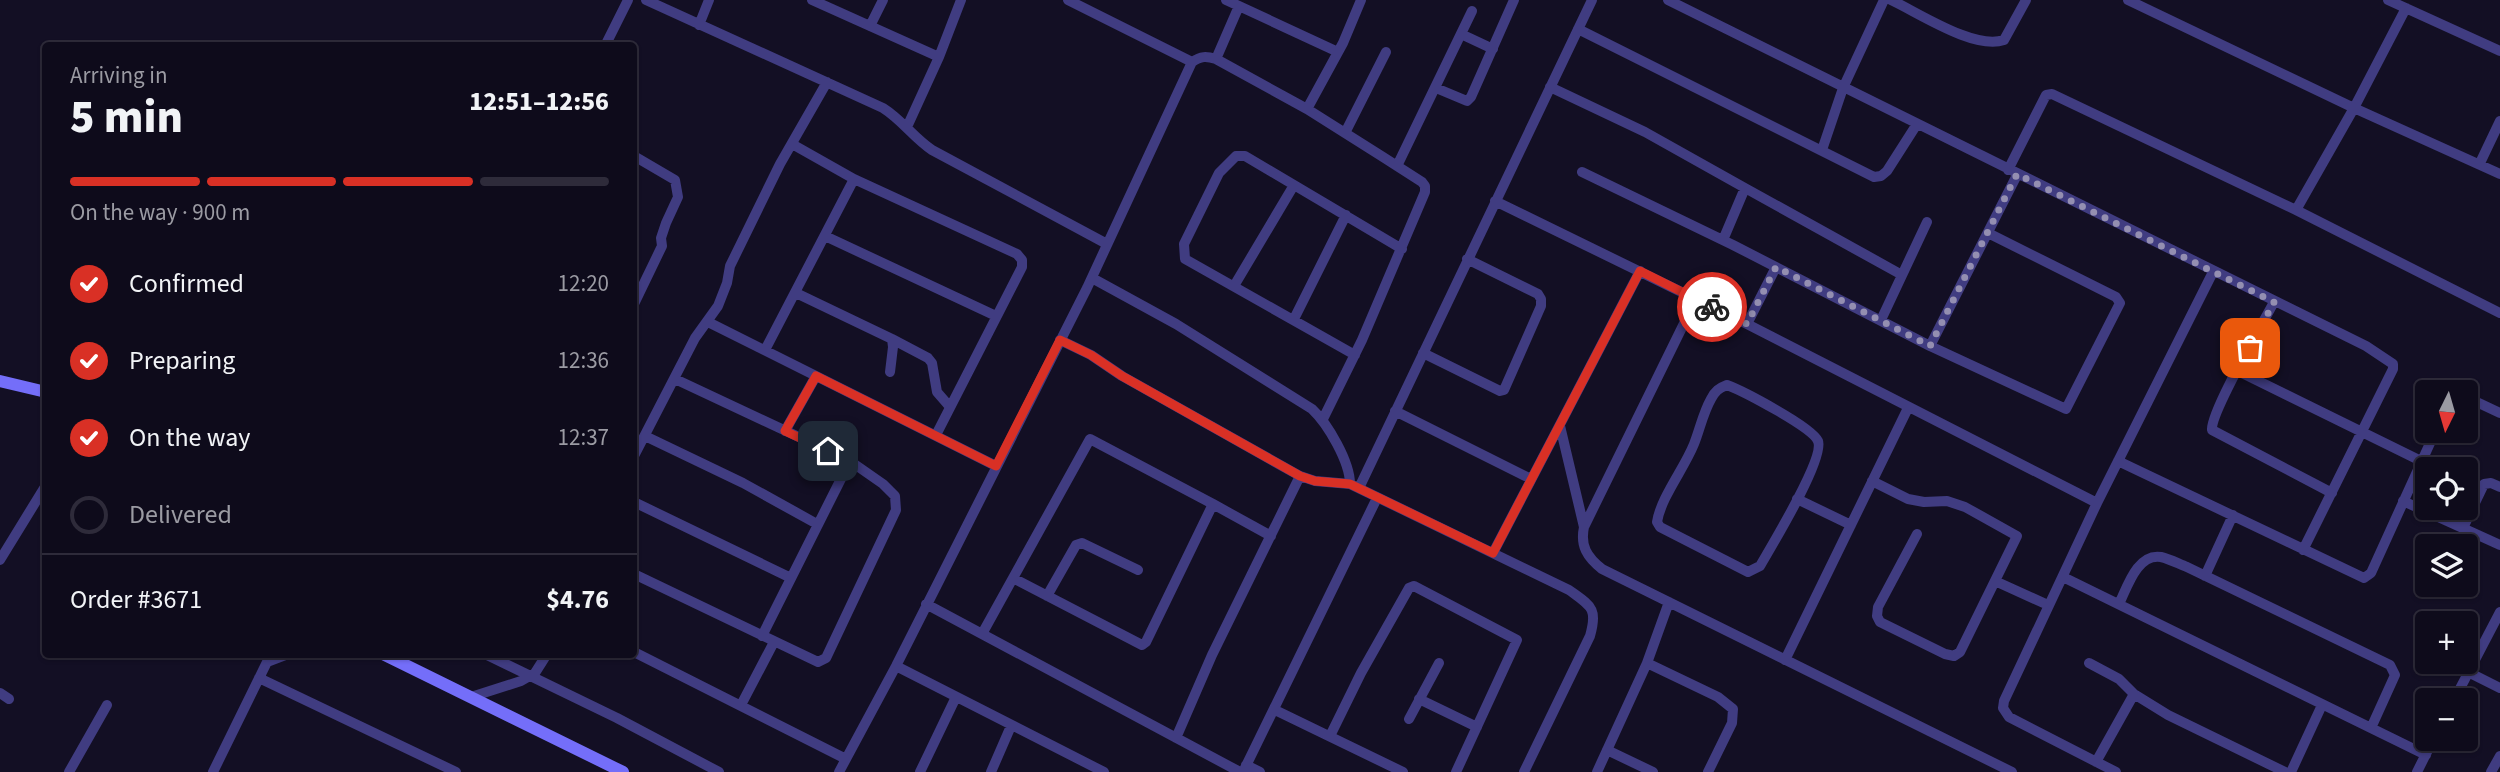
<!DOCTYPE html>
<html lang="en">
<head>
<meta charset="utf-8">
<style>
	body { margin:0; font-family:"Source Sans 3",sans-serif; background:#171424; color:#f1f3f6; height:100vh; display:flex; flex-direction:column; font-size:26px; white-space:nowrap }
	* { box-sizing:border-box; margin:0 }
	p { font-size:23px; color:#9b9ba3 }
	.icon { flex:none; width:38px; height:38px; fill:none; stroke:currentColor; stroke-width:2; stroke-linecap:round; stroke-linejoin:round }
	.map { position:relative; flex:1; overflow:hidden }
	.drawer { position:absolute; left:42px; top:42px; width:595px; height:616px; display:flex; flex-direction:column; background:#0e0b1b; border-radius:7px; box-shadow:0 2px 5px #0004,0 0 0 2px #2e2b3a }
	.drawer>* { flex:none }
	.needle { width:46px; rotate:185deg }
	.tools { position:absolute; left:2415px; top:380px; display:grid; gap:14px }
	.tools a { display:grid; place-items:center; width:63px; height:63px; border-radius:7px; background:#0e0b1b; box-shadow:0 2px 5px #0004,0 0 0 2px #2e2b3a; font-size:35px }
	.pin { position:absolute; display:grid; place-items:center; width:60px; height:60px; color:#fff; margin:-30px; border-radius:14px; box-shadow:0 4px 10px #0006 }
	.courier { position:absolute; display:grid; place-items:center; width:70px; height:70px; margin:-35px; border:5px solid #d93025; border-radius:50%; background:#fff; color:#222; box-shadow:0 2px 9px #0007 }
	.summary em { font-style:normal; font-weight:800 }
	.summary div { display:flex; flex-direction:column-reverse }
	.summary { display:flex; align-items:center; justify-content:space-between; height:119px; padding:0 28px }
	h1 { font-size:46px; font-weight:800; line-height:52px }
	.bar { display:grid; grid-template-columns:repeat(4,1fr); gap:10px 7px; align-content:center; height:84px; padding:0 28px }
	.bar i { height:9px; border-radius:5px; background:#2e2b3a }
	.bar .on { background:#d93025 }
	.bar p { grid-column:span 4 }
	.line { display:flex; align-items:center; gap:18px; padding:0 28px; border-top:2px solid #2e2b3a }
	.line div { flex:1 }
	ol { padding:0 28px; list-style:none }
	li { display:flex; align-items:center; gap:21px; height:77px }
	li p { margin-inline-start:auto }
	li .icon { padding:7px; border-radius:50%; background:#d93025; color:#fff; stroke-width:4 }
	li:last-child { color:#9b9ba3 }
	li i { width:38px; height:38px; border:4px solid #2e2b3a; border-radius:50% }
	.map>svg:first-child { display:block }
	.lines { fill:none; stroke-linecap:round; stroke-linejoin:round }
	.street { stroke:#403c81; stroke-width:10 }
	.secondary { stroke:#746ef9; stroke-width:12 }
	.done { stroke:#948fb1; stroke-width:7; stroke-dasharray:0 12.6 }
	.route { stroke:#d93025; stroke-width:9 }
</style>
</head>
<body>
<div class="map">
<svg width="2500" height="772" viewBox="0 0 2500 772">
	<rect width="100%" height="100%" fill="#130f24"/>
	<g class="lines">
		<path class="street" d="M646,0L883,108C902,120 914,138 932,150L1107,244
			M812,0L939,57
			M1068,0L1192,62
			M1226,0L1338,52
			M1668,0L2366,346L2393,364V369L2303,550
			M1891,0C1919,13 1974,50 2004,40L2026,0
			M2128,0L2354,108L2500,174
			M2388,0L2500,51
			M699,25L709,0
			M870,26L883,0
			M1578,29L1874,177L1881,176L1887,171L1917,124
			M1461,34L1493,49
			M605,46L628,0
			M1216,59L1239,6
			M1550,87L1645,132L1745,188L1723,240
			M1436,88L1467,101L1471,97L1514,0
			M1307,109L1343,43L1361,0
			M907,127L939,57L961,0
			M1345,133L1386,52
			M1822,150L1843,88L1884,0
			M634,156L675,180L678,197L666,223L661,238L662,246L634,304
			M2480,163L2500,121
			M1397,166L1472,11
			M2008,170L2046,95L2052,94L2296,210L2500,313
			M1582,172L1733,245L1930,346L2066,409L2120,303L2116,297L1988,233
			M854,179L1017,254L1022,260V267L936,435
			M1745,188L1902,275
			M1495,201L1747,324L2097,503
			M2296,210L2354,108L2406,8
			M825,236L996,316
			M1092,278L1176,324L1312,409C1328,424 1350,462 1350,484
			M1234,286L1294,185
			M796,293L892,339L893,347L890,372
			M1696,299L1584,527C1580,546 1587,557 1602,569L2012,772
			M2274,302C2263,323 2210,413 2212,430L2332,493
			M1294,319L1346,215
			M1881,320L1927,222
			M708,322L996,466
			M1747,324L1776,267
			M892,339L928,358L932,363L937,392L950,407
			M1060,340L1091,355L1122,376L1300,476L1315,481L1350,484L1569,590C1591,606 1598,608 1590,636L1524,772
			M1930,346L2017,175
			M765,350L854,179L792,144
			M1423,353L1500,391L1504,390L1541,306V299L1538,294L1467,259
			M1355,355L1185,259L1184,244L1219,173L1236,156H1245L1402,249
			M2238,371L2421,461
			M1727,385C1743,391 1812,427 1818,441C1825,458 1771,547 1760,566L1748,572L1660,527L1657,522C1661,497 1684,469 1694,444C1700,429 1703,413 1711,399C1715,391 1719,388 1727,385Z
			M2466,397L2500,413
			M1395,411L1531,479
			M1560,426L1584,527
			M785,431L816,376
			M645,436L743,483L817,524
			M634,456L695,338L718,306L727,283L730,266L780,164L827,82
			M2118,461L2364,578L2371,573L2436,430
			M1872,481L1908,499L1924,502L1947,501L1965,507L2017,536L1960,652L1954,656L1945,654L1880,622L1877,616L1878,607L1917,534
			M1359,488L1592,0
			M1797,499L1851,525
			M2403,501L2500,545
			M634,502L791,578
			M2463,528L2484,484L2491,483L2500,487
			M1493,553L1640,271
			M0,560L46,485
			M634,574L818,662L826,658L896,510L895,496L883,484L850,461L675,379
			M2205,576L2233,515
			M2063,577L2426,755
			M1013,578L1142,645L1146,642L1213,504L1271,536
			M1995,581L2048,605
			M1047,596L1076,545L1082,543L1138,570
			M926,604L1240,772
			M2119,604C2127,588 2137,553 2161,557C2170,559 2179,564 2187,567L2390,665L2395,675L2371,728
			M982,634L1090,439L1213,504
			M762,636L850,461
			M634,652L846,759
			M485,654L617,718L719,772
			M1785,660L1908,408
			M1647,663L1718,697L1733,709L1732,723L1708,772
			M2089,663L2119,679L2134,694L2168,715L2285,772
			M896,666L1104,772
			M2468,672L2500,688
			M259,678L456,772
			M0,693L9,699
			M471,697L521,681L535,673L547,654
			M1419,699L1477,727
			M2454,700L2500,612
			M741,705L774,642
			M1275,710L1403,772
			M1409,719L1439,663
			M1330,736L1361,673L1409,588L1414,586L1517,640L1456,772
			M1176,738L1212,655L1300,476
			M1607,750L1653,772
			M2096,762L2134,694
			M1246,765L1260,772
			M69,772L107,705
			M213,772L267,662L288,654
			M839,772L896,666L1087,288L1192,62C1201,56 1206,56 1216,59L1307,109L1383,157L1422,182L1425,186V192L1362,340L1323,419
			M920,772L956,697
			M991,772L1011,726
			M1243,772L1377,498
			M1597,772L1647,663L1669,602
			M2116,772L2009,717L2003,708L2004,701L2097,503L2213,272
			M2291,772L2322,705
			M2417,772L2434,738
			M2491,772L2500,756"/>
		<path class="secondary" d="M0,381L46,392
			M383,654L623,772"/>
	</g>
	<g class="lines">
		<path class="done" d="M1712,307L1747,324L1776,267L1930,346L2017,174L2274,302L2250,348"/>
		<path class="route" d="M828,451L785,431L816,376L996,466L1060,340L1091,355L1122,376L1300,476L1315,481L1350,484L1493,553L1640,271L1712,307"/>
	</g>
</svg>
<div class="tools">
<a><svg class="needle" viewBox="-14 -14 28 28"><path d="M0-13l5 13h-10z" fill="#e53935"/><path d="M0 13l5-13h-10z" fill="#9b9ba3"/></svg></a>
<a><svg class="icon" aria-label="locate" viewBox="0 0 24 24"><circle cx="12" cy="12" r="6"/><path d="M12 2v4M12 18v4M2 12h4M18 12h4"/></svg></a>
<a><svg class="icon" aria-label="layers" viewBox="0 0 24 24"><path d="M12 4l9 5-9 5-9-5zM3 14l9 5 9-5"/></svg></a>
<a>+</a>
<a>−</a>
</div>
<div class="pin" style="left:2250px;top:348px;background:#ea580c"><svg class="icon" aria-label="bag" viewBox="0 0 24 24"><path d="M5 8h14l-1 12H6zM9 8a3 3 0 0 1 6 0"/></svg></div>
<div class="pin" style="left:828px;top:451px;background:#1f2937"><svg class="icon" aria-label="home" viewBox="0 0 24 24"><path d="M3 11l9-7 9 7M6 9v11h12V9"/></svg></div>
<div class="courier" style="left:1712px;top:307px"><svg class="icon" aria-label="bike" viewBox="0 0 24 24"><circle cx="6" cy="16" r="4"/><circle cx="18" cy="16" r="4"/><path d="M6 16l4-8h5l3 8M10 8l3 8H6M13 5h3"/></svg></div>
<section class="drawer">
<div class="summary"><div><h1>5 min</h1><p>Arriving in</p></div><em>12:51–12:56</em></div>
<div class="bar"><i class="on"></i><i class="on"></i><i class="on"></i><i></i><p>On the way · 900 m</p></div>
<ol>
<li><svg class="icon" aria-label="check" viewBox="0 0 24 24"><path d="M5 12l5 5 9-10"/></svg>Confirmed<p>12:20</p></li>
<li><svg class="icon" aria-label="check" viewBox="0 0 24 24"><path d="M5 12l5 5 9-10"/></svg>Preparing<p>12:36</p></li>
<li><svg class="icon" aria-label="check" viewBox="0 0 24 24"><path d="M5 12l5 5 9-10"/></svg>On the way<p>12:37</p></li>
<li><i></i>Delivered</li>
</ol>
<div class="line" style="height:91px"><div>Order #3671</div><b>$4.76</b></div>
</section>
</div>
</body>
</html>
